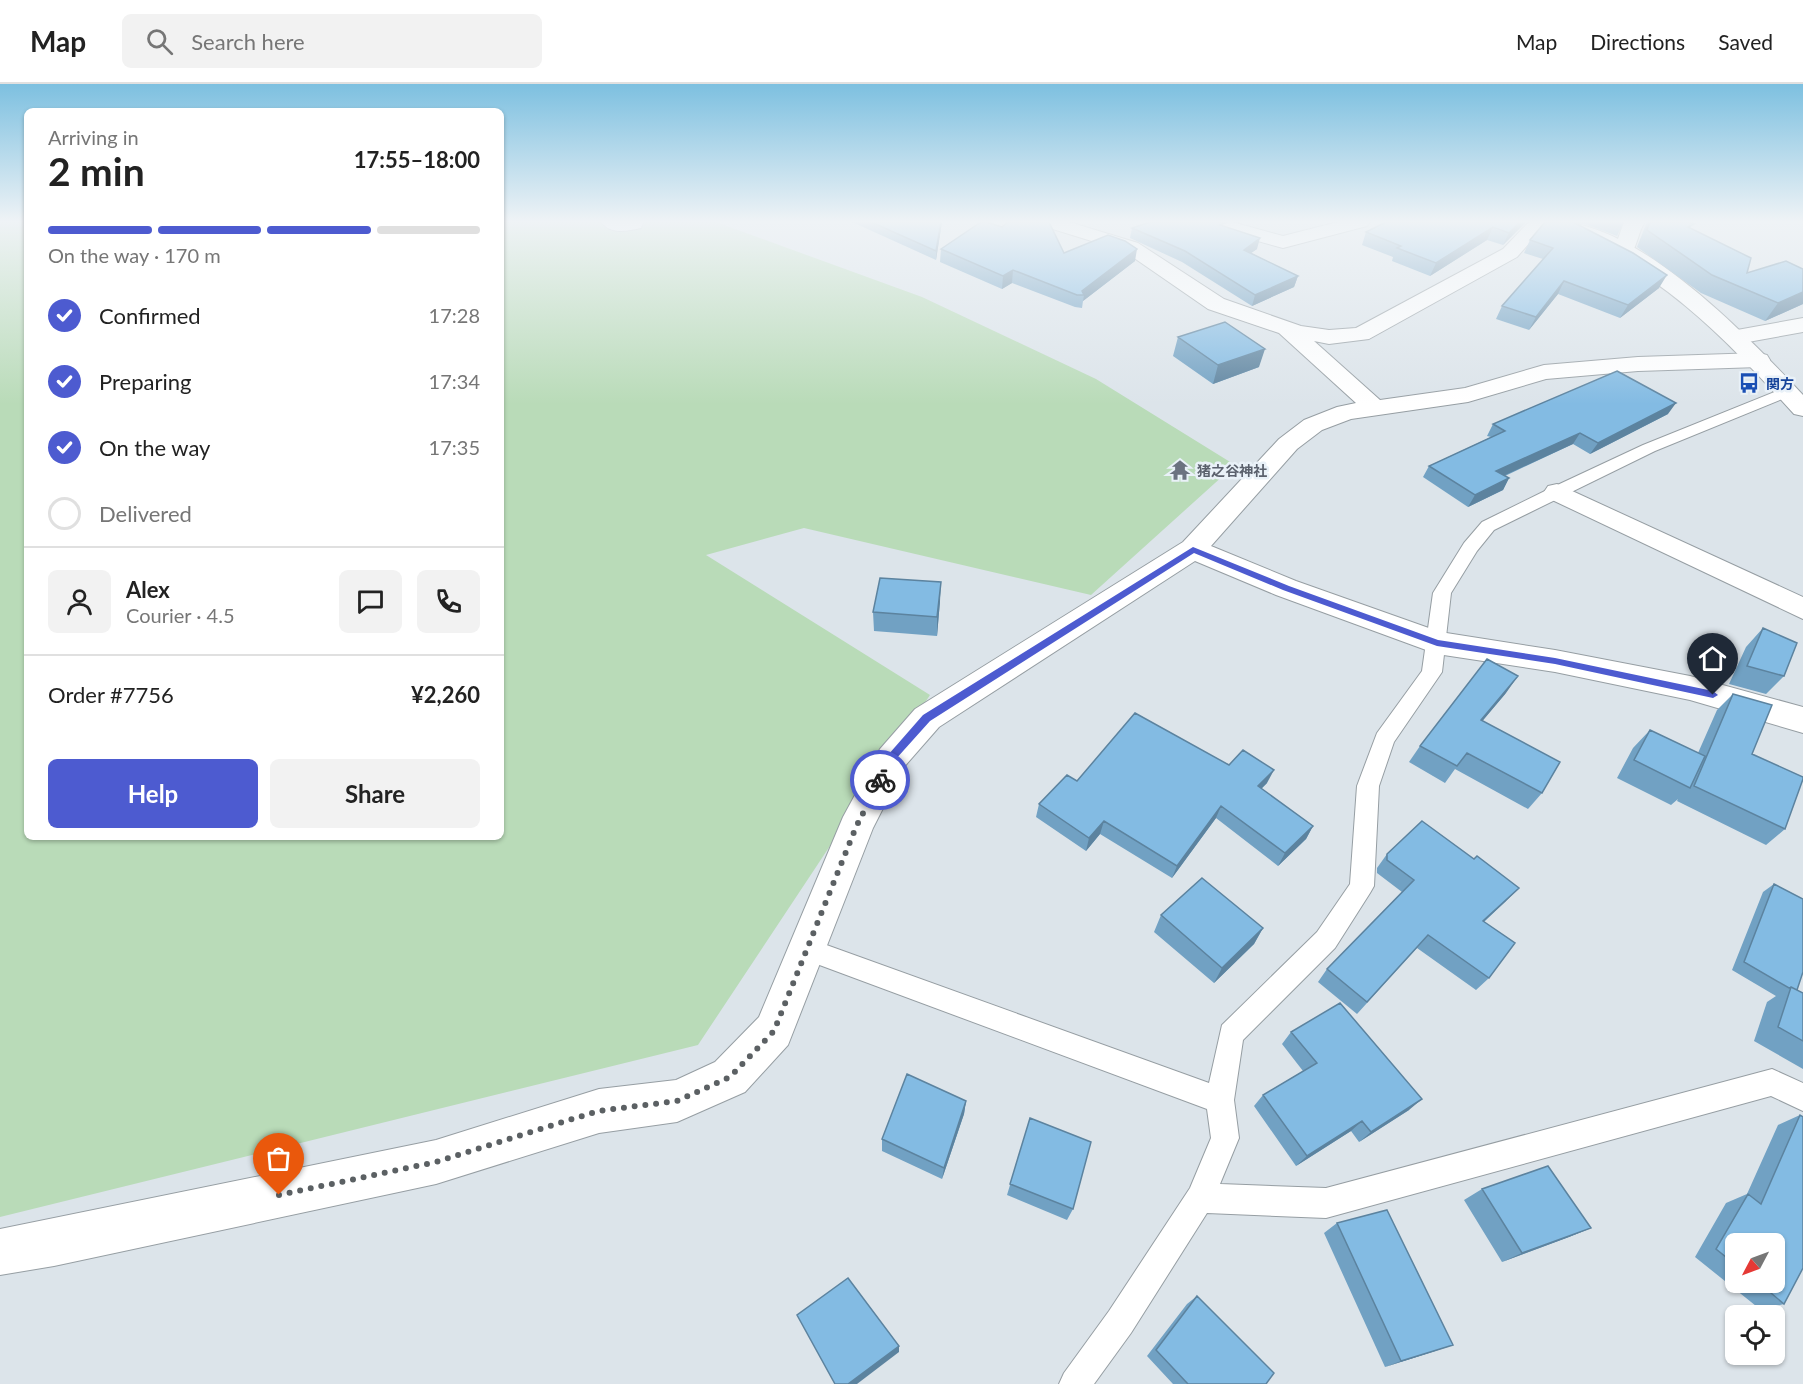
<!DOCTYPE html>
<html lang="en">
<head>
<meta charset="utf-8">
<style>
	body { margin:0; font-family:Lato,"Noto Sans JP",sans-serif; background:#f2f2f2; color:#222; height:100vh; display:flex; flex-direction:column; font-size:22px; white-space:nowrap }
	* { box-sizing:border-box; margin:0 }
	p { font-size:20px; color:#767676 }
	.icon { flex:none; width:33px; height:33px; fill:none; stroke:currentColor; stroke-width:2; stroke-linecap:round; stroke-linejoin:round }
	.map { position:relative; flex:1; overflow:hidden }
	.side { position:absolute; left:24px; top:24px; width:480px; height:732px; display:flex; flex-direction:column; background:#fff; border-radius:9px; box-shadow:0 2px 4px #0004 }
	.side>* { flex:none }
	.needle { width:39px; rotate:229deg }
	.buttons { position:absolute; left:1725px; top:1149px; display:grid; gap:12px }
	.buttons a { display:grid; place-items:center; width:60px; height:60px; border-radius:9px; background:#fff; box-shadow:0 2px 4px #0004; font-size:30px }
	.pin { position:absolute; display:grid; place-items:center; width:51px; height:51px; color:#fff; margin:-62px -26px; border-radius:50% 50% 50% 0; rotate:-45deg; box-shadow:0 0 6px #0007 }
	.pin .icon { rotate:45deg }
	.courier { position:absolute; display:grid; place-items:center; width:60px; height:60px; margin:-30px; border:4px solid #4d5bd0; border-radius:50%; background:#fff; color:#222; box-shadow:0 2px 8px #0007 }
	.overview em { font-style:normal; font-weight:700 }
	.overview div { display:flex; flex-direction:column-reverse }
	.overview { display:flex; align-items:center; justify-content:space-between; height:102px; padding:0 24px }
	h1 { font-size:39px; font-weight:700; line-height:45px }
	.bar { display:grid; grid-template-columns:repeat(4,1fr); gap:9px 6px; align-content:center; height:72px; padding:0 24px }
	.bar i { height:8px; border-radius:4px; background:#e0e0e0 }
	.bar .current { background:#4d5bd0 }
	.bar p { grid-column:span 4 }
	.line { display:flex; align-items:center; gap:15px; padding:0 24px; border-top:2px solid #e0e0e0 }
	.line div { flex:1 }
	.round { display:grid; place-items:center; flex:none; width:63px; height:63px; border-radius:9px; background:#f2f2f2 }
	ol { padding:0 24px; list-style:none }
	li { display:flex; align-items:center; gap:18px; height:66px }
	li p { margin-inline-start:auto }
	li .icon { padding:6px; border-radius:50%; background:#4d5bd0; color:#fff; stroke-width:4 }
	li:last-child { color:#767676 }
	li i { width:33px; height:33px; border:3px solid #e0e0e0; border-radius:50% }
	.action { display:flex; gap:12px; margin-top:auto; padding:12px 24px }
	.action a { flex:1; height:69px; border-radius:9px; background:#4d5bd0; color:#fff; font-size:24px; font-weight:700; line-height:69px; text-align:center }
	.action a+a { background:#f2f2f2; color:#222 }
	header { display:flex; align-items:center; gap:36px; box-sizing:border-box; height:84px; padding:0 30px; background:#fff; border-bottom:2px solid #e0e0e0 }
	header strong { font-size:28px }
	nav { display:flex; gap:33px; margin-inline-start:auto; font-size:21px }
	.search { width:420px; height:54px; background:#f2f2f2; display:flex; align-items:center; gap:15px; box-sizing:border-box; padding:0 21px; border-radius:9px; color:#767676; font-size:22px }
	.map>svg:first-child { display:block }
	.green { fill:#b9dbb8 }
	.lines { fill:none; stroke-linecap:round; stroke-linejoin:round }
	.service-casing { stroke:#969ea3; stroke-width:2 }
	.minor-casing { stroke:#969ea3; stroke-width:2 }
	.secondary-casing { stroke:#969ea3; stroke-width:2 }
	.service { fill:#fff; fill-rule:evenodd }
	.minor { fill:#fff; fill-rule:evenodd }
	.secondary { fill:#fff; fill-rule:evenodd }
	.wall { fill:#71a1c3; fill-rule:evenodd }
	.shaded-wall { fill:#5c839f }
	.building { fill:#83bbe3; stroke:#5c839f; stroke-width:1.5 }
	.route { fill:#4d5bd0 }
	.done { stroke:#5b6063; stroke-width:6; stroke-dasharray:0 10.8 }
	.labels { text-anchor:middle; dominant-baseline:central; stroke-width:5; stroke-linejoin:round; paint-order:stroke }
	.far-transit-label { font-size:14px; font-weight:bold; fill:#164399; stroke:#e9f1f8; text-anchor:start }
	.far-worship-label { font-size:14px; font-weight:bold; fill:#5b616d; stroke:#e9f1f8; text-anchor:start }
</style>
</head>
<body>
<header>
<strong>Map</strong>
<div class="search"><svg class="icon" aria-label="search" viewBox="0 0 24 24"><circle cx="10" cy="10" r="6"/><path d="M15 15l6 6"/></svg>Search here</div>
<nav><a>Map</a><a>Directions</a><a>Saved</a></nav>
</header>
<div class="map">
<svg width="1803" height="1300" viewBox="0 0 1803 1300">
	<rect width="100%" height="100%" fill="#dce4ea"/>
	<path class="green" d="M0,138H27V753H501V138H716L922,213L1096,295L1235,381L1091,511L804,444L706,471L930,611L698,961L0,1133Z"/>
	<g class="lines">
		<g class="service-casing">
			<path id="service" d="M1787,303L1795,308L1792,311L1655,367L1494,446L1477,467L1451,509L1442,588L1394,658L1379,702L1374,802L1370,809L1335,864L1243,956L1234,1016L1239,1054L1220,1100L1326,1104L1772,985L1803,999V1027L1771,1012L1326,1134L1207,1129L1131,1249L1094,1300H1059L1064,1289L1109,1227L1190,1104L1211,1054L1207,1025L798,873L795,865L798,857L807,854L1209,999L1222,941L1317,848L1350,800L1357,702L1377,649L1422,587L1433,509L1464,459L1482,438L1551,404L1643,361Z"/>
		</g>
		<g class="minor-casing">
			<path id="minor" d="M601,138H643L641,144C627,147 611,151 601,138Z
				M1040,138H1069L1138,159L1224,215L1301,242L1329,246L1356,244L1503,165L1529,138H1548L1517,173L1369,255L1329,260L1314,257L1380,316L1465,304L1544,281L1638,273L1759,269L1767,271L1770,276L1767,281L1759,283L1638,287L1546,295L1468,318L1351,335L1322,346L1297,365L1211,462L1296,497L1440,548L1555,566L1690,592L1803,623V649L1690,616L1555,588L1437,570L1276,511L1195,477L939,643L904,683L873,744L788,961L745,1008L677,1038L599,1049L436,1100L54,1182L0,1191V1145L436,1056L599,1005L676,996L715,978L759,933L843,733L880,665L915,625L1183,458L1279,355L1304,336L1337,323L1356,319L1279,249L1208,225L1124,167L1043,142Z
				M1201,138H1232L1283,152L1338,138H1370L1367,142L1283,164L1204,142Z
				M1624,138H1645C1638,148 1638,160 1631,170H1617L1614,166Z
				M1803,234V248L1737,260L1729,258L1726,253L1729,248L1737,246Z
				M1557,400L1803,513V535L1548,414L1544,408L1548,402Z"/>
		</g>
		<g class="secondary-casing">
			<path id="secondary" d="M1553,138C1635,134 1750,254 1803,311V332L1794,330C1718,246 1662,190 1556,142Z"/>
		</g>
		<use href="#service" class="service"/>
		<use href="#minor" class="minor"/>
		<use href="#secondary" class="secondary"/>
	</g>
	<path class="wall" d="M852,138H942L936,176Z
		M1386,138H1526L1503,161L1487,156L1430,192L1392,177L1393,173L1362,161L1366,148Z
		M1545,138H1624L1617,152L1585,140L1576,139L1659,204L1620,234L1558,210L1529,246L1496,235L1502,222L1543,175L1524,169L1530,156Z
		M1647,138H1688L1692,145L1747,189L1803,185V220L1765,237L1701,209L1637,163Z
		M1224,142L1257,165L1251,169L1298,192L1294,203L1252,222L1182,178L1130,154L1132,144Z
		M941,165L1064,169L1135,177L1083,217L1082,224L1075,223L1012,199L1002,205L940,178Z
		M1178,253L1259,283L1213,300L1173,272Z
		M1668,330L1590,370L1573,360L1505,392L1509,394L1503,406L1468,423L1423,393L1429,382L1491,353L1487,352L1493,340Z
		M940,517L937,552L874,547L873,528Z
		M1763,544L1784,592L1766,610L1729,600L1746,563Z
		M1506,609L1482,637L1542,709L1528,725L1455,685L1445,699L1409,678L1420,662Z
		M1733,610L1752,670L1785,745L1766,761L1677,717L1678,715L1671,721L1617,694L1633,664L1650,646L1698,669L1717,626Z
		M1229,681L1267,699L1261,705L1313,742L1306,755L1278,782L1216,734L1172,794L1100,750L1086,767L1036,733L1039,720L1077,697Z
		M1387,770L1506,817L1484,838L1489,894L1476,906L1417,864L1357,930L1318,898L1327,885L1402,808L1377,789V784Z
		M1774,800L1797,906L1803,909V985L1754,957L1767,918L1776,912L1732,886L1763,808Z
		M1161,831L1263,844L1254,860L1214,899L1154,848Z
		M1291,948L1409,1026L1359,1058L1351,1047L1296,1082L1254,1022L1263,1011L1303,987L1282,960Z
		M966,1017L964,1030L942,1095L882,1067V1055Z
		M1800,1031L1784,1220L1761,1226L1695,1173L1726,1119L1747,1110L1778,1041ZM1736,1160L1774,1198H1736Z
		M1030,1034L1073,1125L1067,1136L1007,1111Z
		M1482,1105L1591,1144L1569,1153L1502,1178L1464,1116Z
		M1337,1139L1435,1267L1385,1283L1324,1149Z
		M1197,1212L1266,1300H1173L1147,1272L1187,1220Z"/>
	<path class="shaded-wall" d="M941,138H942L936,176V167Z
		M1520,138H1526L1503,161L1509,149Z
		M1493,143L1487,156L1430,192L1436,179Z
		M1260,154L1257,165L1241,176L1244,166Z
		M1137,165L1135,177L1083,217L1084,211L1082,207Z
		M1013,186L1012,199L1002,205L1003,192Z
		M1667,191L1659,204L1620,234L1628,221Z
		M1298,192L1294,203L1252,222L1255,211Z
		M1564,197L1558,210L1529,246L1536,233Z
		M1803,208V220L1765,237L1778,219Z
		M1265,265L1259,283L1213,300L1218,281Z
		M1676,319L1668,330L1590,370L1598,359Z
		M1580,349L1573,360L1490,398L1496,387Z
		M1509,394L1503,406L1468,423L1475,411Z
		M941,498L940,517L937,552V533Z
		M1518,592L1506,609L1469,653L1481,636Z
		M1274,686L1267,699L1251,715L1258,702Z
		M1221,722L1216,734L1172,794L1177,782Z
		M1104,737L1100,750L1086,767L1089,754Z
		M1313,742L1306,755L1278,782L1285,769Z
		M1519,804L1506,817L1470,850L1483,837Z
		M1263,844L1254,860L1214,899L1222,884Z
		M1422,1015L1409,1026L1359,1058L1371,1048Z
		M966,1017L964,1030L942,1095L944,1084Z
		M1362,1037L1351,1047L1296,1082L1307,1072Z
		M1591,1144L1569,1153L1502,1178L1522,1169Z
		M1453,1261L1435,1267L1385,1283L1401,1277Z
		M899,1262V1268L857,1300H848Z"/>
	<path class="building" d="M871,138H941L936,167Z
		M981,138H986L1002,143L1008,138H1049L1064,169L1108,151L1125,157L1137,165L1082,207L1084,211H1077L1013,186L1003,192L941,165Z
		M1150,138H1221L1225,139L1220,141L1260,154L1244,166L1298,192L1255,211L1185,167L1132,144Z
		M1386,138H1520L1509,149L1493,143L1436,179L1397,164L1401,162L1366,148Z
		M1545,138H1573L1633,169L1667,191L1628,221L1564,197L1536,233L1502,222L1553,164L1530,156Z
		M1650,138H1688L1694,140L1688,143L1751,174L1747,189L1786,177L1803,185V208L1778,219L1712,191L1647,146Z
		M1225,238L1265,265L1218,281L1178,253Z
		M1617,287L1676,319L1598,359L1580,349L1496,387L1509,394L1475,411L1429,382L1505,347L1493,340Z
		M880,494L941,498L937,533L873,528Z
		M1763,544L1797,559L1784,592L1747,582Z
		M1487,575L1518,592L1481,636L1560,678L1542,709L1467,669L1457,682L1420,662Z
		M1733,610L1772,621L1752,670L1803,693V695L1785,745L1694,702Z
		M1135,629L1229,681L1243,666L1274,686L1258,702L1313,742L1285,769L1221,722L1177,782L1104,737L1089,754L1039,720L1067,691L1077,697Z
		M1650,646L1705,672L1690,704L1634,676Z
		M1422,737L1474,775L1477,772L1519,804L1483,837L1515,859L1489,894L1428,851L1367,918L1327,885L1414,796L1387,776V770Z
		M1202,794L1263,844L1222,884L1161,831Z
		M1774,800L1803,815V888L1797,906L1791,903L1789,904L1744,878Z
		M1791,903L1803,909V957L1778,943Z
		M1340,919L1422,1015L1371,1048L1362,1037L1307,1072L1263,1011L1317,979L1291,948Z
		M907,990L966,1017L944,1084L882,1055Z
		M1800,1031L1803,1033V1184L1784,1220L1758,1198H1774V1160H1736V1181L1716,1165L1748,1110L1761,1120Z
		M1030,1034L1091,1058L1073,1125L1010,1100Z
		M1548,1082L1591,1144L1522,1169L1482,1105Z
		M1387,1126L1453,1261L1401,1277L1337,1139Z
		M848,1194L899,1262L848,1300H835L797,1231Z
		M1197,1212L1274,1289L1266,1300H1188L1156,1266Z"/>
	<linearGradient id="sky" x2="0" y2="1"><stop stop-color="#7dc0e0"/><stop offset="0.43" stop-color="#eff3f6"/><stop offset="1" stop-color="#eff3f6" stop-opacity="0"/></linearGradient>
	<rect width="1803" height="320" fill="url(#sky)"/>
	<path class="route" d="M1193,463L1289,502L1438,556L1555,574L1713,607L1718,611L1713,614L1555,580L1437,562L1283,506L1194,469L930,637L895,676L884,699H877L875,696L888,671L923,631Z"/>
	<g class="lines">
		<path class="done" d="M279,1111L436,1078L598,1027L677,1017L730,993L774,947L856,743L880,696"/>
	</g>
	<defs>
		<g id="bus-bare" transform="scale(1.62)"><path d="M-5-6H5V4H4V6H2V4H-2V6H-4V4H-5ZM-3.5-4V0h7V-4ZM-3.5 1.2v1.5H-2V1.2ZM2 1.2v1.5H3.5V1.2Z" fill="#1a4fb4" stroke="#e9f1f8" stroke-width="2.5" paint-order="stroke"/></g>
		<g id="temple-bare" transform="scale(1.62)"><path d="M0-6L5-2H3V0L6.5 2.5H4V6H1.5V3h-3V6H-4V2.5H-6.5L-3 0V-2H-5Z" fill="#6b7280" stroke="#e9f1f8" stroke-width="2.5" paint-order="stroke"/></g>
	</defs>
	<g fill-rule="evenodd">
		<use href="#bus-bare" x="1749" y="299"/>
		<use href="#temple-bare" x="1180" y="386"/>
	</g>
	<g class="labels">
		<g class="far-transit-label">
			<text x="1766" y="299">関方</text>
		</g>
		<g class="far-worship-label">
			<text x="1197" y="386">猪之谷神社</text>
		</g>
	</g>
</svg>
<div class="buttons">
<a><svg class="needle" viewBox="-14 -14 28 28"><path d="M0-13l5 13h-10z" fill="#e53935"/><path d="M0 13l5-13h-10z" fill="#767676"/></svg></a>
<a><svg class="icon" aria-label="locate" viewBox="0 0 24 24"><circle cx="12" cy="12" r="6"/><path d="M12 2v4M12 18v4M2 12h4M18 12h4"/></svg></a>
</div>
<div class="pin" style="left:279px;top:1111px;background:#ea580c"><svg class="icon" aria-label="bag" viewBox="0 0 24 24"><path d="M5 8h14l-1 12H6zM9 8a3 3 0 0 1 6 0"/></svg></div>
<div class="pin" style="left:1713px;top:611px;background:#1f2937"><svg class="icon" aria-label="home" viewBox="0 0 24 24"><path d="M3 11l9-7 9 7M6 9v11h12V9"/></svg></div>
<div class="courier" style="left:880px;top:696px"><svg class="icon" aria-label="bike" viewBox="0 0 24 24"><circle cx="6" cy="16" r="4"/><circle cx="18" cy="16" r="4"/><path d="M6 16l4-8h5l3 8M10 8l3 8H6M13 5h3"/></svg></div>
<section class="side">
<div class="overview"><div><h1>2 min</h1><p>Arriving in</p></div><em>17:55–18:00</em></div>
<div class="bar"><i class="current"></i><i class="current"></i><i class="current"></i><i></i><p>On the way · 170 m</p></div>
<ol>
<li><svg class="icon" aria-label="check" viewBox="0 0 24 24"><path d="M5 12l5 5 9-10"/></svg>Confirmed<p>17:28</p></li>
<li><svg class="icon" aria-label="check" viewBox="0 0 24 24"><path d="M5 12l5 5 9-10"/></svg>Preparing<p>17:34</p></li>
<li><svg class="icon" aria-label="check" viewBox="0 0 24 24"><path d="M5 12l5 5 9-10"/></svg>On the way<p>17:35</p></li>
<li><i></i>Delivered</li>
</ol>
<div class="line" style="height:108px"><a class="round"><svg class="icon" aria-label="person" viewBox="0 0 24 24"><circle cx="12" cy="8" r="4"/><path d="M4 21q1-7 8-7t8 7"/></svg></a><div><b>Alex</b><p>Courier · 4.5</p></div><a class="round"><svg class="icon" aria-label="chat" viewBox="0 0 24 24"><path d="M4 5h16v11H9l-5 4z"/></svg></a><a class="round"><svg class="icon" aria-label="phone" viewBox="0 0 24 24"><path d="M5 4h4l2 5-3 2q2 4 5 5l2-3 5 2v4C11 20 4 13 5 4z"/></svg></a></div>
<div class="line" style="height:78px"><div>Order #7756</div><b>¥2,260</b></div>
<div class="action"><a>Help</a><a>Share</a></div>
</section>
</div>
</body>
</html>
